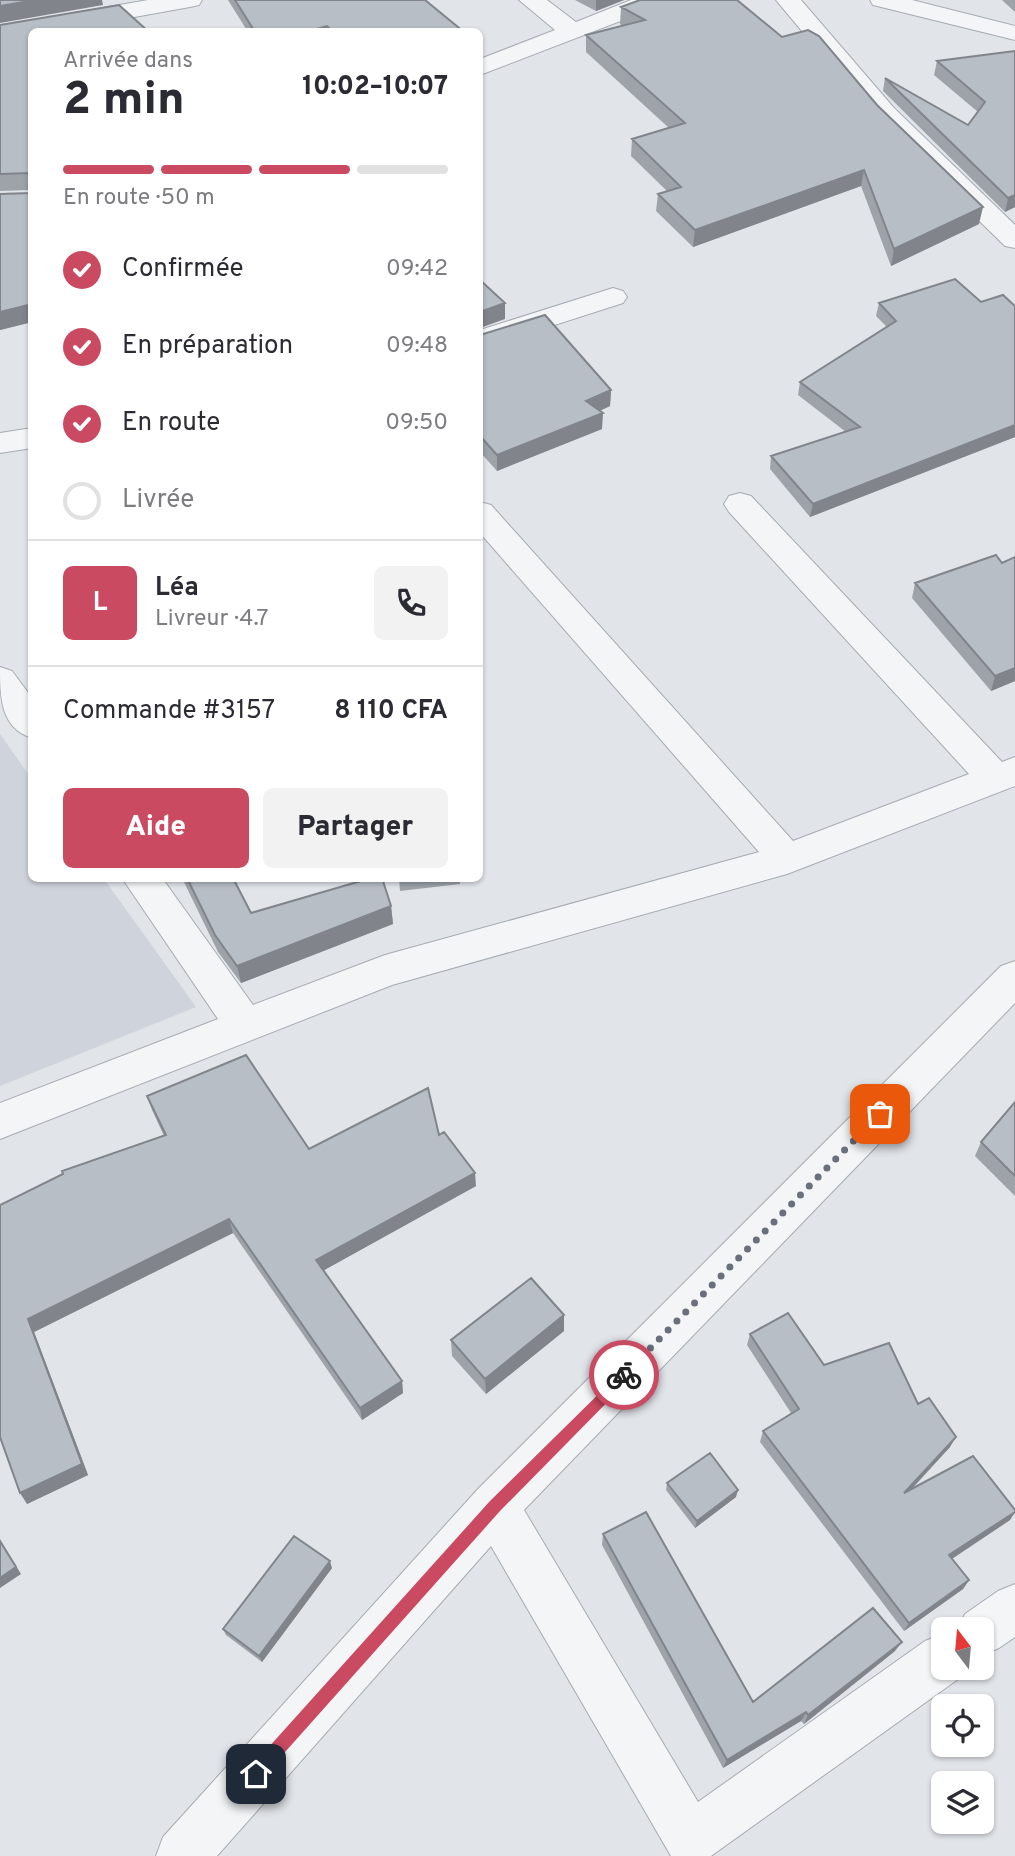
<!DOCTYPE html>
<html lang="fr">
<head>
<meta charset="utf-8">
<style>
	body { margin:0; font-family:Overpass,sans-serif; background:#f2f2f3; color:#2b2b33; height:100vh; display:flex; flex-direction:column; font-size:26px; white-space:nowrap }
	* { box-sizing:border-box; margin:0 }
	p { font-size:23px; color:#7c7c81 }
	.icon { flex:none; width:38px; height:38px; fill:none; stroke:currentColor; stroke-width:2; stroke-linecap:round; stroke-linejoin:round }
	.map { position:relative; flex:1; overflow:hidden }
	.drawer { position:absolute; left:28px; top:28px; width:455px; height:854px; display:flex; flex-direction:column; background:#fff; border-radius:10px; box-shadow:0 2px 5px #0004 }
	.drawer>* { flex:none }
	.needle { width:46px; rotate:344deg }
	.tools { position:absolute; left:931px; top:1617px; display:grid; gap:14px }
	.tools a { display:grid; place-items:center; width:63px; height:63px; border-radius:10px; background:#fff; box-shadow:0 2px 5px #0004; font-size:35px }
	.pin { position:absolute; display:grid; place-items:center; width:60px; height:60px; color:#fff; margin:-30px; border-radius:14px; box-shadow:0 4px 10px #0006 }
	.courier { position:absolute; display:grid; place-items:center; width:70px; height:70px; margin:-35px; border:5px solid #ca4a61; border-radius:50%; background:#fff; color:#222; box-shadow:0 2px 9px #0007 }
	.headline em { font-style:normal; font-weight:800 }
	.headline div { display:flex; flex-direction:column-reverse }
	.headline { display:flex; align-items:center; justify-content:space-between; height:119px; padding:0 35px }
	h1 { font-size:46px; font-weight:800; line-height:52px }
	.bar { display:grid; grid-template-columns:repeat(4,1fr); gap:10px 7px; align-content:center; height:84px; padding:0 35px }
	.bar i { height:9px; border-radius:5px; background:#e1e1e2 }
	.bar .on { background:#ca4a61 }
	.bar p { grid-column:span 4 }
	.line { display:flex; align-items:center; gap:18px; padding:0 35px; border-top:2px solid #e1e1e2 }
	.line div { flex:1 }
	.round { display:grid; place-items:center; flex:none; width:74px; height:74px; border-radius:10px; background:#f2f2f3 }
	ol { padding:0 35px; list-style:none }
	li { display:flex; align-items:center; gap:21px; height:77px }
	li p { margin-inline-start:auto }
	li .icon { padding:7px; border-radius:50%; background:#ca4a61; color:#fff; stroke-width:4 }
	li:last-child { color:#7c7c81 }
	li i { width:38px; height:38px; border:4px solid #e1e1e2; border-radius:50% }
	.button { display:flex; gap:14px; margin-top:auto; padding:14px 35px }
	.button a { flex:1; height:80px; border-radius:10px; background:#ca4a61; color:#fff; font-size:28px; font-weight:800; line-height:80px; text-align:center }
	.button a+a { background:#f2f2f3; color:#2b2b33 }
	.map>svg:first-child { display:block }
	.built { fill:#cfd3db }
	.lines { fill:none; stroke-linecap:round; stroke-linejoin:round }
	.minor-casing { stroke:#a6abb3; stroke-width:2 }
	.tertiary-casing { stroke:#a6abb3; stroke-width:2 }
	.minor { fill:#f3f5f7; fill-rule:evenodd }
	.tertiary { fill:#f3f5f7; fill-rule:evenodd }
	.wall { fill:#9ea3aa }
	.shaded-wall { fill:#81858b }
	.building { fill:#b8bec6; stroke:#81858b; stroke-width:2 }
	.route { fill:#ca4a61 }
	.done { stroke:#6a707b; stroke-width:7; stroke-dasharray:0 12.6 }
</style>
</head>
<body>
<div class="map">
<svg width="1015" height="1856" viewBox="0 0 1015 1856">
	<rect width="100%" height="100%" fill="#e1e4e9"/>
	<path class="built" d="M0,734L31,778L32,878L104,879L196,1007L0,1086Z"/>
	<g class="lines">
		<g class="minor-casing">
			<path id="minor" d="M148,0H202L199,5L190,7L51,32H32V35L0,40V26Z
				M519,0H547L576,22L631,0H665L662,5L480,75V59L555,30Z
				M776,0H801L894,108L1015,225V248L1005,246L876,120Z
				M613,288L623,291L627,297L623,303L480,349V330Z
				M32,428V448L0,453V433Z
				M740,493L751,496L1002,762L1015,757V786L787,874L392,985L0,1139V1103L218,1019L122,878H162L253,1005L385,955L759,852L480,533V502L491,505L793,841L969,774L729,512L724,504L729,496Z
				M0,667L12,671L32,698V738C0,728 0,696 0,667Z
				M1015,961V1003L524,1510L698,1802L925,1641L943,1634V1668H964L961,1677L711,1856H671L491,1546L217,1856H156L163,1837L478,1489L1001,966Z
				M1015,1584V1637L999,1648L982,1655V1629H958L965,1614L998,1591Z"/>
		</g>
		<g class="tertiary-casing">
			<path id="tertiary" d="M870,0H912L1015,26V40L873,5Z"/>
		</g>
		<use href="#minor" class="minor"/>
		<use href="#tertiary" class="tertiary"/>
	</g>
	<path class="wall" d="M228,0H425L464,32H248Z
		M575,0H624L596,11Z
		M640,0L979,224L891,266L861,186L693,247L656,211L658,194L667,191L631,156L632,139L669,128L586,52V35L623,26L620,24L621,7Z
		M1002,0H1015V12Z
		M0,25L32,32V322L0,330V194L30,193V190L0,191Z
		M1015,51V207L1005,212L883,91L885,78L968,125L978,112L934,75L937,61Z
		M981,302L1015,306V437L810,517L770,469L771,456L846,432L798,395L800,382L887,327L876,316L879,303Z
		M480,335L611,390L610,406L600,411L602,429L497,471L480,452Z
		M915,583L1015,681L991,691L912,598Z
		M182,878H233L251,913L391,906L393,924L241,983L218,952Z
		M399,878H460V884L400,891Z
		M147,1096L309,1149L439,1135L476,1186L324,1270L402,1381L403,1393L362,1420L233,1233L34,1332L88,1475L27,1504L0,1205L164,1136L152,1110Z
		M1015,1102V1196L975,1156L981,1142Z
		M564,1331L486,1394L452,1356L451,1340Z
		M750,1334L918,1404L950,1447L912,1489L1015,1510V1512L1010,1520L952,1559L969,1580L963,1589L904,1631L760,1442L763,1431L791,1413L747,1345Z
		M667,1483L736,1497L695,1528L666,1490Z
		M603,1534L753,1702L895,1651L804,1724L801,1721L723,1768L602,1545Z
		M332,1568L262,1662L226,1635L223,1629Z"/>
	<path class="shaded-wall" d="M35,0H102L103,5L0,23V6Z
		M596,0H624L596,11Z
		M327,26L328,32H306Z
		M864,170L861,186L693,247L695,230Z
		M1015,195V207L1005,212L1008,198Z
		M983,207L979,224L891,266L894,249Z
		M505,303V319L480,328V312Z
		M32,304V322L0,330V312Z
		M611,390L610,406L585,417L586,401Z
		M603,413L602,429L497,471V455Z
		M1015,425V437L810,517L813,504Z
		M1015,668V681L991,691L995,676Z
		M391,906L393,924L241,983L237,966Z
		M475,1173L476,1186L319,1273L316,1260Z
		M229,1219L233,1233L34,1332L88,1475L27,1504L20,1493L28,1319Z
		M564,1315V1331L486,1394L485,1379Z
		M402,1381L403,1393L362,1420L360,1408Z
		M956,1437L950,1447L899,1502L904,1493Z
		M738,1490L736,1497L695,1528L697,1521Z
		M1015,1512L1010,1520L944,1564L949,1555Z
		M0,1540L21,1574L0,1588Z
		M330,1561L332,1568L262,1662L259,1656Z
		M969,1580L963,1589L904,1631L909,1623Z
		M902,1642L895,1651L804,1724L808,1715Z
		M806,1712L801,1721L723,1768L727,1760Z"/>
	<path class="building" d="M0,0H35L0,6Z
		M235,0H425L464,32H333L327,26L306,32H255Z
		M640,0H737L782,37L808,30L819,36L877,105L983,207L894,249L864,170L695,230L658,194L681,187L632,139L685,123L586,35L645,20L621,7Z
		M119,5L149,32H32V304L0,312V194L30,193V173L0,174V25Z
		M1015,51V195L1008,198L885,78L968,125L985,102L937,61Z
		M955,279L981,302L1003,295L1015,306V425L813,504L771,456L860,427L800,382L896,321L879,303Z
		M480,280L505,303L480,312Z
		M545,315L611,390L586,401L603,413L497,455L480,436V335Z
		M996,555L1002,563L1015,557V668L995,676L915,583Z
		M187,878H233L251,913L371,878H382L391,906L237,966L215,935Z
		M246,1055L309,1149L428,1088L439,1135L444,1132L475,1173L316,1260L402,1381L360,1408L229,1219L28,1319L82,1464L20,1493L0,1437V1205L63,1174L62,1171L166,1135L147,1096Z
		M1015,1102V1176L981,1142Z
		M531,1278L564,1315L485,1379L451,1340Z
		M788,1313L824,1365L889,1343L918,1404L929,1398L956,1437L904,1493L973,1456L1015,1510V1512L949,1555L969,1580L909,1623L763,1431L799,1409L750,1334Z
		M710,1453L738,1490L697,1521L667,1483Z
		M646,1512L753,1702L873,1608L902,1642L808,1715L806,1712L727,1760L603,1534Z
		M294,1536L330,1561L259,1656L223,1629Z
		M0,1541L16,1567L0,1578Z"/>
	<path class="route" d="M624,1369L629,1371V1380L500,1511L261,1779L256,1781L250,1779L248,1774L250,1768L490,1501Z"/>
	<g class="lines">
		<path class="done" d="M624,1375L880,1114"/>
	</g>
</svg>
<div class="tools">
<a><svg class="needle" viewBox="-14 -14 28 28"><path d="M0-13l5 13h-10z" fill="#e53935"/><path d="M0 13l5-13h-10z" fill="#7c7c81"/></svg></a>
<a><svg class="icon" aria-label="locate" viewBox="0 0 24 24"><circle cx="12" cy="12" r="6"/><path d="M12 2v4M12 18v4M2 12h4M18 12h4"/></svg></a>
<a><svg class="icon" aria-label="layers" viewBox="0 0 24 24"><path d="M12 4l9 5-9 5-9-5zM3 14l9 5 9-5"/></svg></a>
</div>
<div class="pin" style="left:880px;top:1114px;background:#ea580c"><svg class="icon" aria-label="bag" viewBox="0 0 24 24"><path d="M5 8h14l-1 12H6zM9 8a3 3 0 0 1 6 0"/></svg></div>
<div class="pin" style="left:256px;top:1774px;background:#1f2937"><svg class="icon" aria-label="home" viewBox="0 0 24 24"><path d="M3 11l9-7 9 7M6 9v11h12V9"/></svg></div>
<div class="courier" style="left:624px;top:1375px"><svg class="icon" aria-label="bike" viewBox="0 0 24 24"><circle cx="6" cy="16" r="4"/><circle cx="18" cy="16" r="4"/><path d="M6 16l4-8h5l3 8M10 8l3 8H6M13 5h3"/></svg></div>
<section class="drawer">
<div class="headline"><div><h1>2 min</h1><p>Arrivée dans</p></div><em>10:02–10:07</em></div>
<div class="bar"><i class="on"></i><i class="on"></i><i class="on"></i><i></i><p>En route · 50 m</p></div>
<ol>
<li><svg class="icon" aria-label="check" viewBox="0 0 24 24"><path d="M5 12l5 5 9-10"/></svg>Confirmée<p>09:42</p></li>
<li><svg class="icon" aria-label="check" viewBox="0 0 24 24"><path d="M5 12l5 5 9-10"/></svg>En préparation<p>09:48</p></li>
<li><svg class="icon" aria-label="check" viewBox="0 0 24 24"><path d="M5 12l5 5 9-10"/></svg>En route<p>09:50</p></li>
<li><i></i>Livrée</li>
</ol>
<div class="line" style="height:126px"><b class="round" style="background:#ca4a61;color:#fff">L</b><div><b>Léa</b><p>Livreur · 4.7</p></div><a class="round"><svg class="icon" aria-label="phone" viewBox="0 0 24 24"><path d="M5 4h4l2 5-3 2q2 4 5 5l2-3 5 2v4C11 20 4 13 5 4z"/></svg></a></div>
<div class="line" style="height:91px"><div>Commande #3157</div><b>8 110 CFA</b></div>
<div class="button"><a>Aide</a><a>Partager</a></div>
</section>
</div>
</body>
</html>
